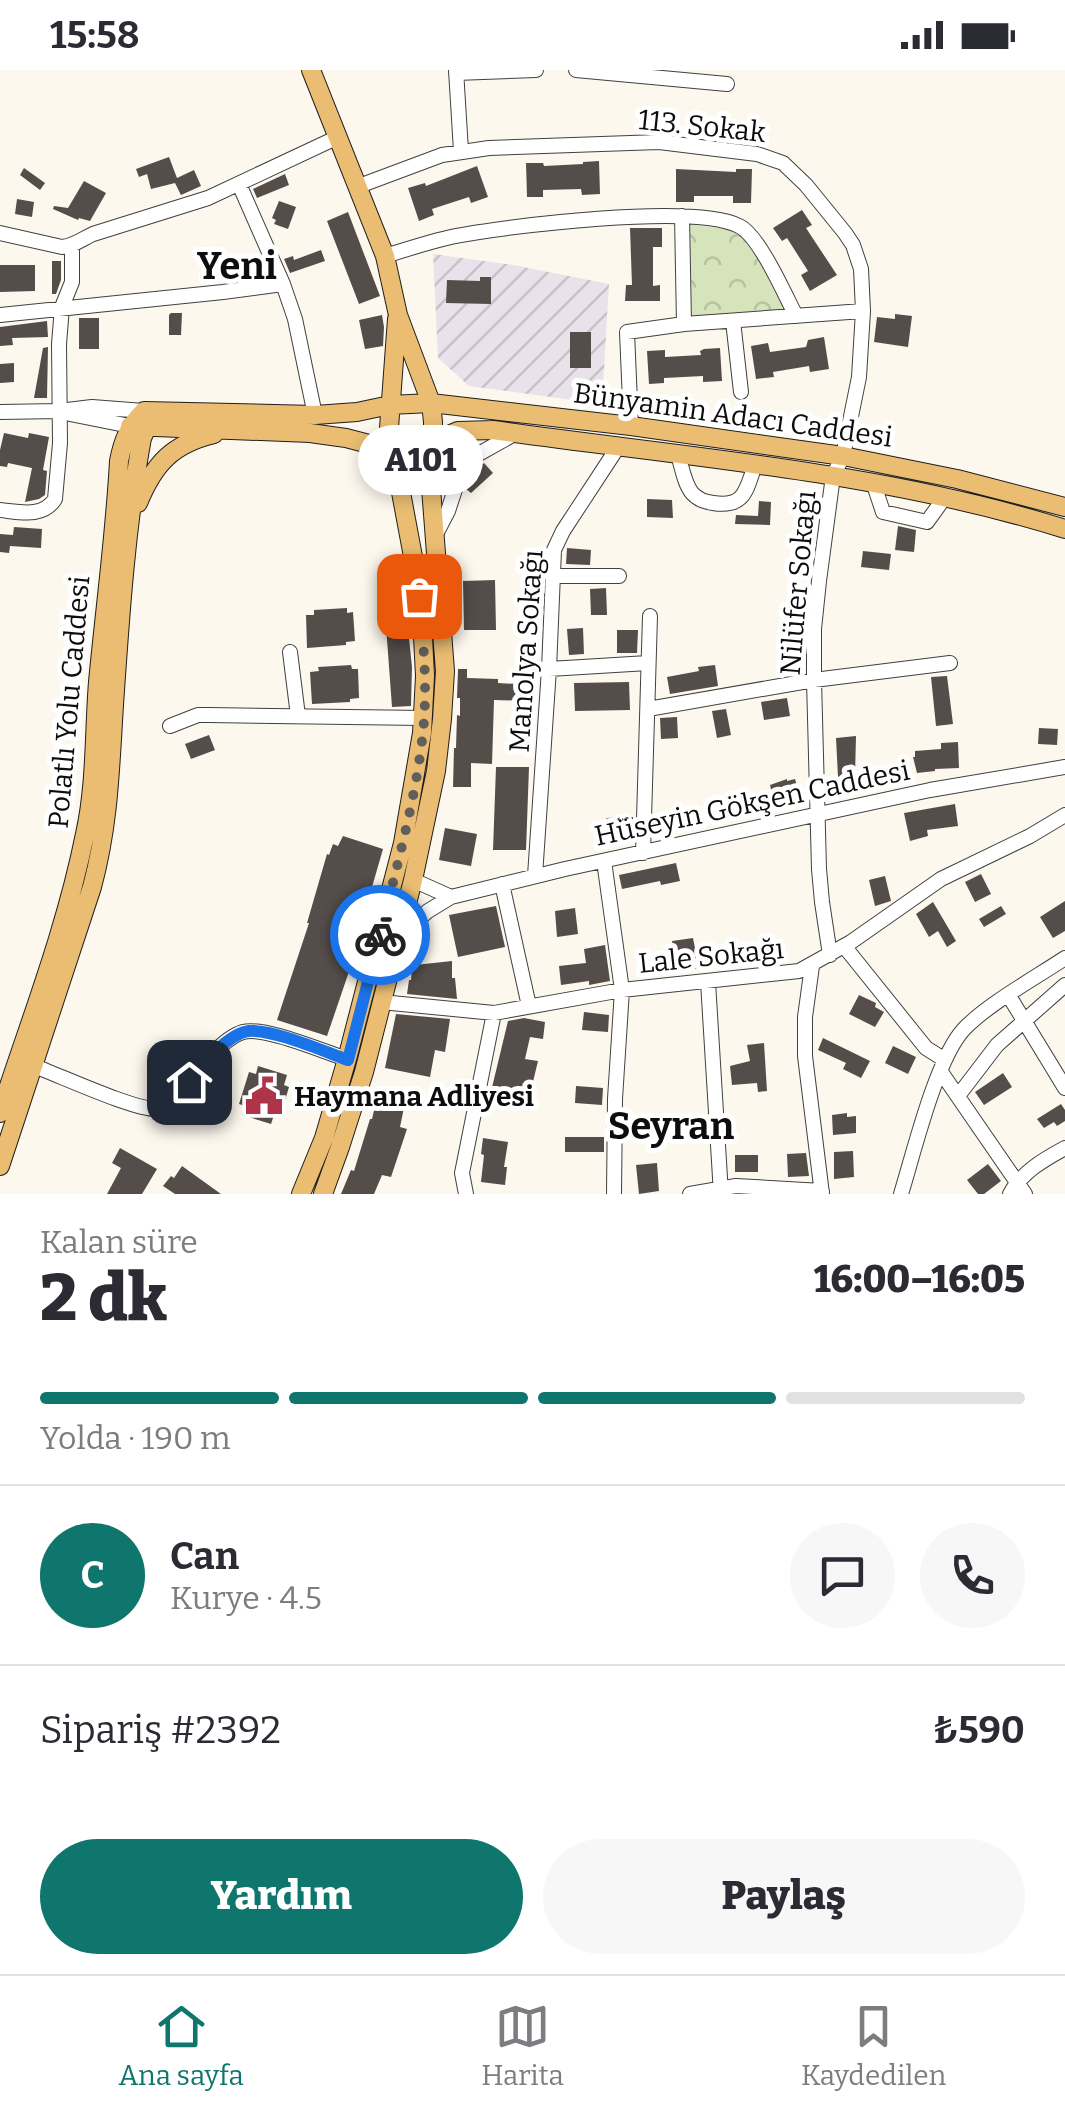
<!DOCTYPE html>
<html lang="tr">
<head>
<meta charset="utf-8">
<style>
	body { margin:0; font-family:Bitter,serif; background:#f7f7f7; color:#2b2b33; height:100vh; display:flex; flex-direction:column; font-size:38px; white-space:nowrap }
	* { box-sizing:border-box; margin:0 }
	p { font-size:32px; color:#7c7c81 }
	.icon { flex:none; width:55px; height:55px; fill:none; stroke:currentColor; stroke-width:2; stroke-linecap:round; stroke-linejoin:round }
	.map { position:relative; height:1124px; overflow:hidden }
	.sheet { display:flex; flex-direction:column; background:#fff; flex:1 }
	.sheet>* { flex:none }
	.pin { position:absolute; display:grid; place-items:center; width:85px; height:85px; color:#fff; margin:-42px; border-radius:20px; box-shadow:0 5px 15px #0006 }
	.courier { position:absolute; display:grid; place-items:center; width:100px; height:100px; margin:-50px; border:8px solid #1a73e8; border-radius:50%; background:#fff; color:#222; box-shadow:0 2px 12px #0007 }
	.bubble { position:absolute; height:70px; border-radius:35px; background:#fff; box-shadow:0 5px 15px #0003; font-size:32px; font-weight:800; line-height:70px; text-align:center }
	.head em { font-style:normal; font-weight:800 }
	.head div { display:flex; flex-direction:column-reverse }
	.head { display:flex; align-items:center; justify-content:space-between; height:170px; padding:0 40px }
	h1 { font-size:65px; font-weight:800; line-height:75px }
	.bar { display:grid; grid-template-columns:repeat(4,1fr); gap:15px 10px; align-content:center; height:120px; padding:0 40px }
	.bar i { height:12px; border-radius:8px; background:#e1e1e2 }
	.bar .active { background:#0f766e }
	.bar p { grid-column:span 4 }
	.line { display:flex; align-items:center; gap:25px; padding:0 40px; border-top:2px solid #e1e1e2 }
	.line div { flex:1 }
	.round { display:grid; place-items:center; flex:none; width:105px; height:105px; border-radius:52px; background:#f7f7f7 }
	.cta { display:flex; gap:20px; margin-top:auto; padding:20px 40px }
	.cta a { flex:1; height:115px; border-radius:60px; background:#0f766e; color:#fff; font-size:40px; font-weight:800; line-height:115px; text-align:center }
	.cta a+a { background:#f7f7f7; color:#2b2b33 }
	.status { display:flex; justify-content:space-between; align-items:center; height:70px; padding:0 50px; background:#fff; direction:ltr }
	.status svg { height:28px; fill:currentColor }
	.tab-bar { display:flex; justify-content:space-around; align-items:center; height:140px; border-top:2px solid #e1e1e2; background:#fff; font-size:28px; color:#7c7c81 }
	.tab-bar a { display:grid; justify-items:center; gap:5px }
	.tab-bar .active { color:#0f766e }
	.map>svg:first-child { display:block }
	.industrial { fill:url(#industrial-furrows) }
	.park { fill:url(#park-crowns) }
	.building { fill:#544d4a }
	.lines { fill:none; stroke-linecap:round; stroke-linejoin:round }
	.minor-casing { stroke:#404040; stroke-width:16 }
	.major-casing { stroke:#1e1e1e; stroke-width:20 }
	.minor { stroke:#fff; stroke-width:14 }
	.major { stroke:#eabd72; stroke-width:18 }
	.done { stroke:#615f5c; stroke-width:10; stroke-dasharray:0 18 }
	.route { stroke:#1a73e8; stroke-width:12 }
	.labels { text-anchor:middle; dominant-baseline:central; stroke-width:10; stroke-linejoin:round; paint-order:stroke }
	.street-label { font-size:28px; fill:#0d0d0d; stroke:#fff }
	.poi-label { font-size:28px; font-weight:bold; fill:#0d0d0d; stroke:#fff; text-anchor:start }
	.district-label { font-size:38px; font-weight:bold; fill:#0d0d0d; stroke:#fff }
</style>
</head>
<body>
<div class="status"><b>15:58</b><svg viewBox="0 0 49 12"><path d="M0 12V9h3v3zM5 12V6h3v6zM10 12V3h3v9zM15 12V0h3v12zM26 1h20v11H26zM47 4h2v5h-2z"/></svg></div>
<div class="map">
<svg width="1065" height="1124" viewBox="0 0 1065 1124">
	<defs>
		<pattern id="industrial-furrows" width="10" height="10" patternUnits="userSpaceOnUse" patternTransform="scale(2.5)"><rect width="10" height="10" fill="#e9e2eb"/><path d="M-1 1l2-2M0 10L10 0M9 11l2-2" fill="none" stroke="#c7c1c8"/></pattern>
		<pattern id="park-crowns" width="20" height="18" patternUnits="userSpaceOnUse" patternTransform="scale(2.5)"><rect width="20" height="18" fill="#d6e4bc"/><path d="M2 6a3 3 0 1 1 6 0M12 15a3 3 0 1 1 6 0" fill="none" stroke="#b6c2a0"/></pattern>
	</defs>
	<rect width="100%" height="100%" fill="#fdf8ee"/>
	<path class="industrial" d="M433,184L513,195L609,214L602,334L469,316L438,288Z"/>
	<path class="park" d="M687,154L741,161L791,243L689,249Z"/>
	<path class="building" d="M169,87L177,108L194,100L201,116L181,125L175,113L151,119L147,104L139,107L136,99Z
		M599,91L600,124L582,125L581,119L543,120V127H527L526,93H543L544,96L583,94V92Z
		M477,96L488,127L471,133L469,127L432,139L434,145L419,151L408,118L425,113L426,116Z
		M24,98L45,113L40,120L20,105Z
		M676,99L736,102V99H752L751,133H733V126H694V132H676Z
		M285,104L289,115L257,128L253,119Z
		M84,111L106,123L90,151L79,148L78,150L53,139L54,136L68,138Z
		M17,129L34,132L32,147L15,144Z
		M279,131L296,137L288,159L274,154L276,150L272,148Z
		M802,140L812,155L806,158L837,205L810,221L801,205L808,201L787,168L782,171L773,158Z
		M348,142L380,226L359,234L327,151Z
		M630,158H662V177H653V216L660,215V231H625L626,215H632Z
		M321,180L325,191L290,203L284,189L293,186L294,190Z
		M52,191H61V210L56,224H52Z
		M0,195H35V221L0,222Z
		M480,207H491V234L446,233L447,210L480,211Z
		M171,243H182L181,265H169V245Z
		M895,244L912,246L908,277L874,272L877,247L895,249Z
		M382,245L384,257L383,276L365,279L359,250Z
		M79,248H99V279H79Z
		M47,251L48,267L12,268L13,275L0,276V257Z
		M570,262H591V298H570Z
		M824,267L829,299L810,302L809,296L773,302L774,307L756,309L751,276L768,273L770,282L806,277L808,270Z
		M48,277L47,328H34L43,278Z
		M720,278L722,311L703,312V306L664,308V313L649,314L647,281L665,280V287L701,285L700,281L704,279Z
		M14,293V312L0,313V294Z
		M4,363L28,368L29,363L49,367L43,400L47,401L45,425L39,429L25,432L32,398L8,393L7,397L0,396V380Z
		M484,393L493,403L471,423L466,419L471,404Z
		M647,429L672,430L673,448L647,447Z
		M759,431L771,432L770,455L735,454L736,445L758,446Z
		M898,456L916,460L914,482L895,480Z
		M14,457L42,459L41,478L10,476L9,483L0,482V464L13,465Z
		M567,478L591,480L590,495L566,494Z
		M863,481L891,484L889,500L861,497Z
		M402,501L412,597L411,636L392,637L382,502Z
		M495,510L496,560H464L463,511Z
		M606,518L607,545H591L590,519Z
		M347,538V543L353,542L355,571L346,572V575L307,578L306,545H314V540Z
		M583,558L584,584L569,585L567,559Z
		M617,560H638L637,583H617Z
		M351,595L352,599H358L359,628L350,629V632L312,634L310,602L319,601L318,597Z
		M715,595L718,616L670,624L667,607L699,601L698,597Z
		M458,599H467V608L498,609V613L536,615V631L494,630L492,694L471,693V717H453L454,678H456L457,645L460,646V628H457Z
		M947,606L953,654L936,656L931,607Z
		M629,612L630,640L575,641L574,613Z
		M787,628L790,646L764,650L761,632Z
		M726,639L731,665L717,668L712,641Z
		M677,647L678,668L661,669L660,648Z
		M1039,658L1058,659L1057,675L1038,674Z
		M209,665L215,680L191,689L185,674Z
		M856,666L855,706L838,707L836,668Z
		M958,672L959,698L935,699V701L917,703L913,687H915V681L941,679V673Z
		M496,697H529L526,780H493Z
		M787,709V711L795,709L800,726L774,732L770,715Z
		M955,734L958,756L927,760L928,766L910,771L904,743Z
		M633,747V766L606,767V748Z
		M445,758L477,764L471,796L439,790Z
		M343,766L383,779L353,883L355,884L327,966L277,950L309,853H307L327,784L329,785L333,774L338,776Z
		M676,793L680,811L661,815L660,811L622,819L619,805Z
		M981,804L991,824L975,832L965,812Z
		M885,806L891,831L875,836L869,810Z
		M1065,831V861L1053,868L1040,847Z
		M933,832L956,871L947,877L938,861L929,867L916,844Z
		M496,836L505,877L458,887L449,845Z
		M1001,836L1006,844L984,857L979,849Z
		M575,838L578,864L557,867L555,841Z
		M693,868L699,898L679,903L672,871Z
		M605,875L610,911L589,915V911L561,915L559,896L586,893L584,879Z
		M452,891V908H455L457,929L407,924L409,910H411L412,897H415V895Z
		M859,925L876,933L875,937L884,942L875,957L849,944Z
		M584,942L609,945L608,962L582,960Z
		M396,944L450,949L445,982L435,980L430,1007L385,998Z
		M524,948L545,952L543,969L530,967L525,989L538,991L531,1020L517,1016L513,1039L488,1034L508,951Z
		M823,968L870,991L861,1008L843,999L846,993L818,980Z
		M764,973L767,1021L758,1022L757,1013L732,1015L730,996L750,991L747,975Z
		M893,976L916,987L908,1004L885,993Z
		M258,996L287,1005L284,1015L289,1017L281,1044L275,1042L271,1054L242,1045L245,1036L239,1034L249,1002L256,1004Z
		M1003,1003L1012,1017L984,1035L975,1022Z
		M576,1016L603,1018L602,1035L575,1033Z
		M378,1023L406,1028L400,1057L407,1059L391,1107L382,1105L374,1124H341L351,1100L354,1101L370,1049H372Z
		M1061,1034L1065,1040V1051L1057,1056L1054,1052L1044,1058L1037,1049Z
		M847,1043V1047L856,1046V1063L833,1065L832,1045Z
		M565,1067H604V1082H565Z
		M483,1068L508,1072L504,1097H507L505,1115L481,1112L484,1085L481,1084Z
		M120,1078L157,1099L142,1124H107L121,1098L112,1093Z
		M853,1081L854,1107L834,1109V1082Z
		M806,1083L809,1106L788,1107L787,1084Z
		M735,1085H758V1102H735Z
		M657,1093L659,1121L639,1124L636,1095Z
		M988,1094L1001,1111L984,1124H978L967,1110Z
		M182,1096L221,1124H175L163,1116L171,1106L174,1108Z"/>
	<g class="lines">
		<g class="minor-casing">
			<path id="minor" d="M456,0L461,81
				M576,0L727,14
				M456,3L536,0
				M239,114L283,214L295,249L315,345
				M359,116L442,85L489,78L659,72L757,84L783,93L806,115L845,163L853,175L861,199L863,241L859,307L843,386L833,406L819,511L814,559V610L819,799L822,832L830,885
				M682,146L684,254
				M0,163L62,177C74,176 82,169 93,164L208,128L338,67
				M385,186C407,179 429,172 451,167C505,156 694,133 739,156C759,165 785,225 796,246
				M0,245L223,222L283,214
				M733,251L741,322
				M0,342L59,341L92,337L144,341
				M70,344L130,356
				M631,356L627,262L684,254L863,241
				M678,385C682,397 684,413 692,423C698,430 705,432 713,433C745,438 746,420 755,395
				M873,412L883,442L927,452L945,427
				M0,440C20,442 43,448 55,429L60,373L59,274L62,237L72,212V176
				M435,466L448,441L462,398L475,386L516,363
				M553,506H619
				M290,582L298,646
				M549,599L648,593
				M648,639L814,610L950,593
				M170,656L198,645H209L424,648
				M643,783L650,546
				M604,791L622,920L615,1029L614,1124
				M535,806L549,599L554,480L563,461L618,377
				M413,810L451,827
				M502,814L529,936
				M399,866L428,841L451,827L565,799L930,720L1065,697
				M844,876L926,978L945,990
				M812,896L805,947V986L822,1124
				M708,912L721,1124
				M1009,926L1065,1018
				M381,932L494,943L622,920L799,901L851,872L941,809L1030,766L1065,745
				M34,996C59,1005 136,1041 158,1039C171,1037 180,1025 187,1015C199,998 223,968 243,962C265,956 324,982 347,989
				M941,1002L1025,1124
				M958,1026L997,975L1065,915
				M466,1124L462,1103L494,943
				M690,1124L736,1116L822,1121
				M901,1124C914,1082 936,989 964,959C988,934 1035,908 1065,888
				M1010,1124C1022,1102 1043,1090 1065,1078"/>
		</g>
		<g class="major-casing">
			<path id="major" d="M311,0L385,186L398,245L431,333L433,352L431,418L445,601L442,649L436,701L413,810L364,1002L340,1077L323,1124
				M130,356L310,363L346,368L392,380L405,381L417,379L458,361L493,360C684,387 880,401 1065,459
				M138,433C154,394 172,374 214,364
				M0,1043C30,951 66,859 85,764C96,715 94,662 98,612C105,538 115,465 119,391C123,370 129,356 144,341L315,345L357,342L390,335L431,333L631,356L843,386L957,409L1065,437
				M0,1096L92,817C109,754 110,699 114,635C120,546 126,456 142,368L147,357
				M301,1124L324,1068L347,989L403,773L422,663L425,606L423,567L414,492L389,358L397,249"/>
		</g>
		<use href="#minor" class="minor"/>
		<use href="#major" class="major"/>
	</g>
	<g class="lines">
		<path class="done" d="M380,865C397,794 418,723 424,651C427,609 423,568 419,526"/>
		<path class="route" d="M189,1012C200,996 229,963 249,961C273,959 323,981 348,990L380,865"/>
	</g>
	<defs>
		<g id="civic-bare" transform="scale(3)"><path d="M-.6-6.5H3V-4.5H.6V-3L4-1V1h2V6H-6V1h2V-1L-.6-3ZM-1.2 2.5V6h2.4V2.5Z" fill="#ae3449" stroke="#fff" stroke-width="2.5" paint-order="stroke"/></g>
	</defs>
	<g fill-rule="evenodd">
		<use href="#civic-bare" x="264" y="1026"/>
	</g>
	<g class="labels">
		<g class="street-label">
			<text transform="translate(702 56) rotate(6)">113. Sokak</text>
			<text transform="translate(733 345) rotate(8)">Bünyamin Adacı Caddesi</text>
			<text transform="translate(798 513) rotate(-85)">Nilüfer Sokağı</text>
			<text transform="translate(526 581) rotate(-86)">Manolya Sokağı</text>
			<text transform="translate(69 632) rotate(-85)">Polatlı Yolu Caddesi</text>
			<text transform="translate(752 733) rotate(-12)">Hüseyin Gökşen Caddesi</text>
			<text transform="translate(711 886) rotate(-6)">Lale Sokağı</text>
		</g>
		<g class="poi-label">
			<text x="294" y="1026">Haymana Adliyesi</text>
		</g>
		<g class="district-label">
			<text x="237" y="196">Yeni</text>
			<text x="671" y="1056">Seyran</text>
		</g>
	</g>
</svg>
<div class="pin" style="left:419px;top:526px;background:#ea580c"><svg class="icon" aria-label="bag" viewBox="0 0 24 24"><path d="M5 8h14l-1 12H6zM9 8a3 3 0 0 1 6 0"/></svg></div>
<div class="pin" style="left:189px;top:1012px;background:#1f2937"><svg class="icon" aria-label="home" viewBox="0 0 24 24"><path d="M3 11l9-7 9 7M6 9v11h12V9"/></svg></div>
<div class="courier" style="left:380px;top:865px"><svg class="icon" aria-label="bike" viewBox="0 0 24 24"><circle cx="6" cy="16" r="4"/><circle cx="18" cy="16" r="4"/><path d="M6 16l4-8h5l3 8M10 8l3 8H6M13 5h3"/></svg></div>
<div class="bubble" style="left:358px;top:355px;width:125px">A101</div>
</div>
<section class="sheet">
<div class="head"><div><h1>2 dk</h1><p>Kalan süre</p></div><em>16:00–16:05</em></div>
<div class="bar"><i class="active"></i><i class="active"></i><i class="active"></i><i></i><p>Yolda · 190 m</p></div>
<div class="line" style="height:180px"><b class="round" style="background:#0f766e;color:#fff">C</b><div><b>Can</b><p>Kurye · 4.5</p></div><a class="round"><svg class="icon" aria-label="chat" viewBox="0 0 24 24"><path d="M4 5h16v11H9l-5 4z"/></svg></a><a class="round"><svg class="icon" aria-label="phone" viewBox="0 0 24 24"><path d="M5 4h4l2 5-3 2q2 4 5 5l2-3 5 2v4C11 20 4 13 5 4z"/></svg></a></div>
<div class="line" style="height:130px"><div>Sipariş #2392</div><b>₺590</b></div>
<div class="cta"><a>Yardım</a><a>Paylaş</a></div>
</section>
<nav class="tab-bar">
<a class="active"><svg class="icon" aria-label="home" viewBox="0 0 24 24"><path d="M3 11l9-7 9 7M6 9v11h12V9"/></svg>Ana sayfa</a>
<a><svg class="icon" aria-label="map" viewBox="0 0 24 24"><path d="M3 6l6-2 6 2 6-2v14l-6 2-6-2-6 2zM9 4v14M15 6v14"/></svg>Harita</a>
<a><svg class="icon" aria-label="saved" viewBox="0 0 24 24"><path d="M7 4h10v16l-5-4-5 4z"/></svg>Kaydedilen</a>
</nav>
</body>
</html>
